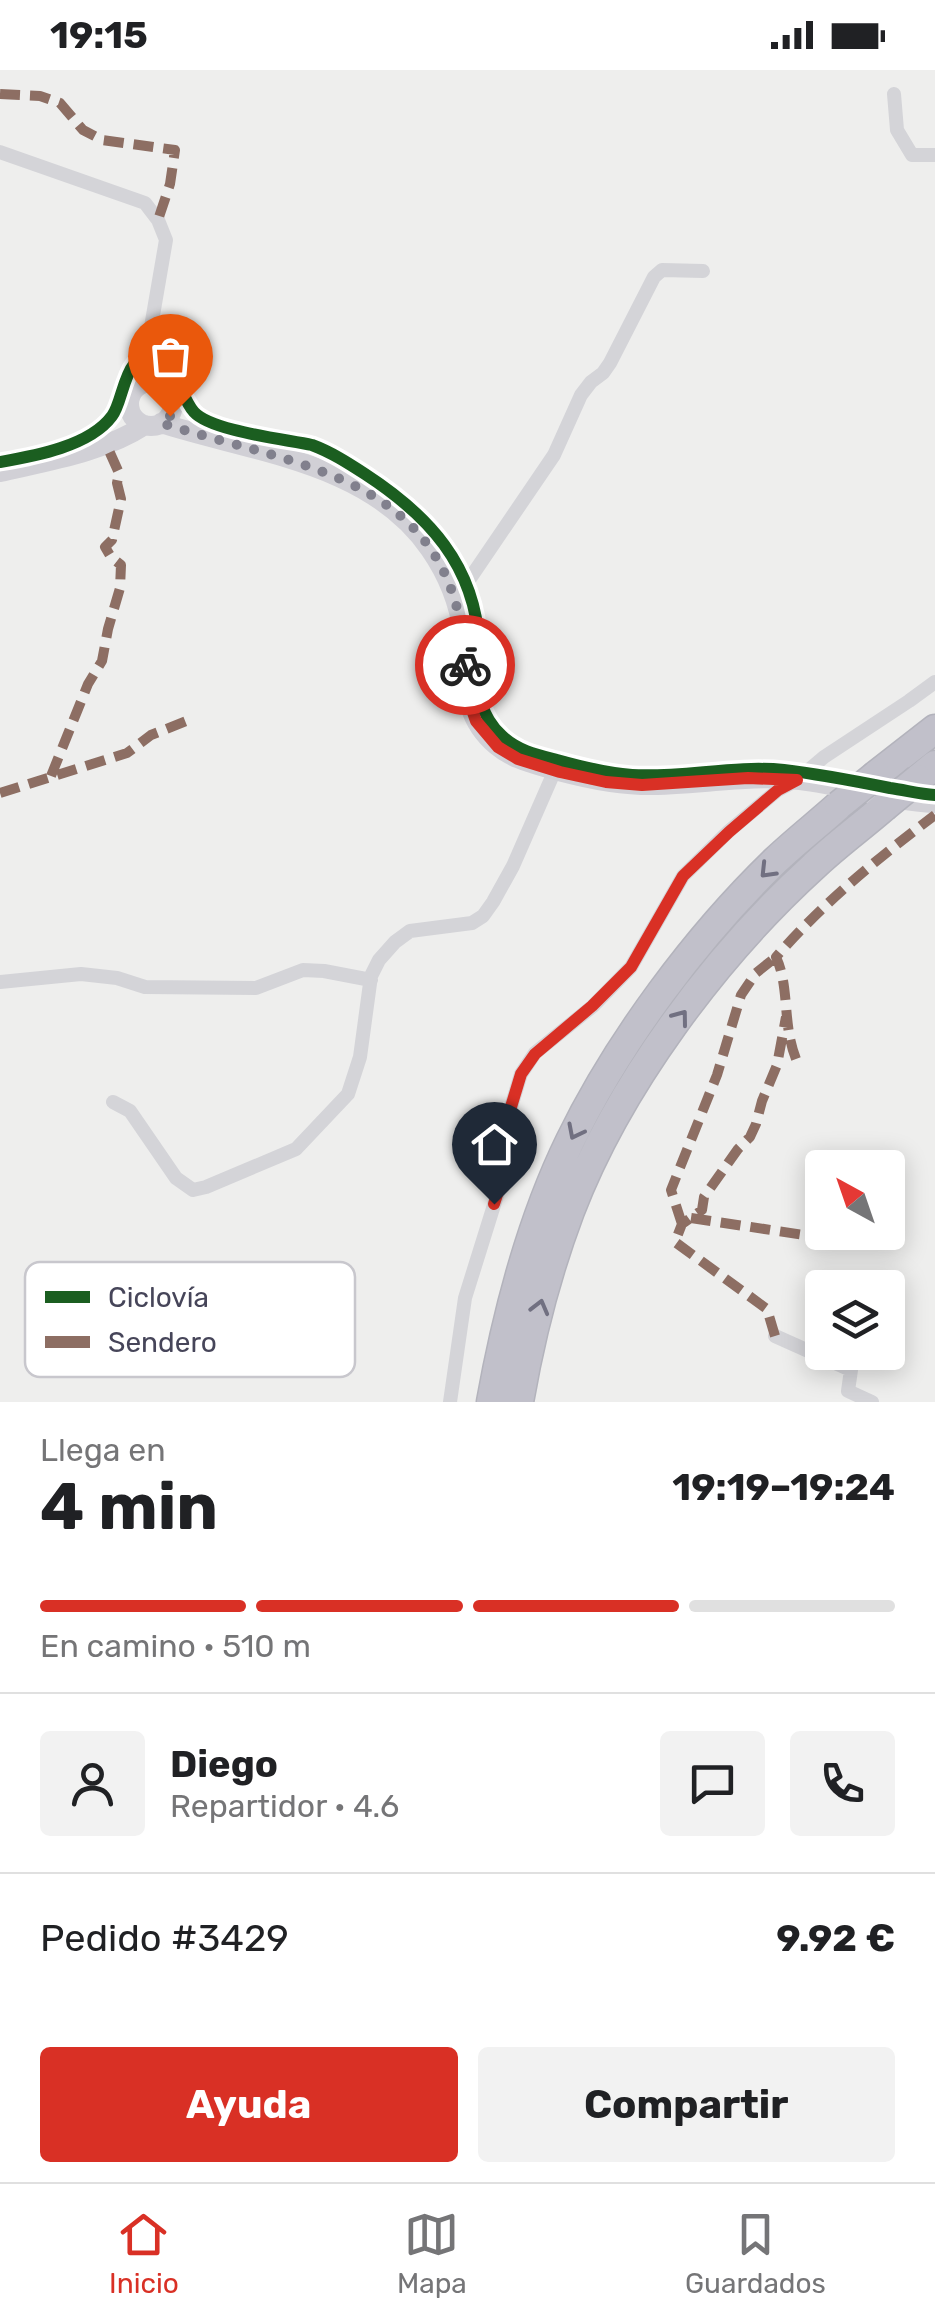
<!DOCTYPE html>
<html lang="es">
<head>
<meta charset="utf-8">
<style>
	body { margin:0; font-family:Rubik,sans-serif; background:#f2f2f2; color:#202124; height:100vh; display:flex; flex-direction:column; font-size:38px; white-space:nowrap }
	* { box-sizing:border-box; margin:0 }
	p { font-size:32px; color:#757577 }
	.icon { flex:none; width:55px; height:55px; fill:none; stroke:currentColor; stroke-width:2; stroke-linecap:round; stroke-linejoin:round }
	.map { position:relative; height:1332px; overflow:hidden }
	.sheet { display:flex; flex-direction:column; background:#fff; flex:1 }
	.sheet>* { flex:none }
	.needle { width:65px; rotate:320deg }
	.buttons { position:absolute; left:805px; top:1080px; display:grid; gap:20px }
	.buttons a { display:grid; place-items:center; width:100px; height:100px; border-radius:10px; background:#fff; box-shadow:0 5px 25px #0003; font-size:50px }
	.pin { position:absolute; display:grid; place-items:center; width:85px; height:85px; color:#fff; margin:-102px -42px; border-radius:50% 50% 50% 0; rotate:-45deg; box-shadow:0 0 10px #0007 }
	.pin .icon { rotate:45deg }
	.courier { position:absolute; display:grid; place-items:center; width:100px; height:100px; margin:-50px; border:8px solid #d93025; border-radius:50%; background:#fff; color:#222; box-shadow:0 2px 12px #0007 }
	.head em { font-style:normal; font-weight:700 }
	.head div { display:flex; flex-direction:column-reverse }
	.head { display:flex; align-items:center; justify-content:space-between; height:170px; padding:0 40px }
	h1 { font-size:65px; font-weight:700; line-height:75px }
	.bar { display:grid; grid-template-columns:repeat(4,1fr); gap:15px 10px; align-content:center; height:120px; padding:0 40px }
	.bar i { height:12px; border-radius:8px; background:#e0e0e0 }
	.bar .current { background:#d93025 }
	.bar p { grid-column:span 4 }
	.line { display:flex; align-items:center; gap:25px; padding:0 40px; border-top:2px solid #e0e0e0 }
	.line div { flex:1 }
	.round { display:grid; place-items:center; flex:none; width:105px; height:105px; border-radius:10px; background:#f2f2f2 }
	.button { display:flex; gap:20px; margin-top:auto; padding:20px 40px }
	.button a { flex:1; height:115px; border-radius:10px; background:#d93025; color:#fff; font-size:40px; font-weight:700; line-height:115px; text-align:center }
	.button a+a { background:#f2f2f2; color:#202124 }
	.status { display:flex; justify-content:space-between; align-items:center; height:70px; padding:0 50px; background:#fff; direction:ltr }
	.status svg { height:28px; fill:currentColor }
	.tabs { display:flex; justify-content:space-around; align-items:center; height:140px; border-top:2px solid #e0e0e0; background:#fff; font-size:28px; color:#757577 }
	.tabs a { display:grid; justify-items:center; gap:5px }
	.tabs .current { color:#d93025 }
	.map>svg:first-child { display:block }
	.lines { fill:none; stroke-linecap:round; stroke-linejoin:round }
	.highway-casing { stroke:#b3b3bc; stroke-width:31 }
	.street { stroke:#d4d4d8; stroke-width:14 }
	.secondary { stroke:#d1d0d6; stroke-width:20 }
	.highway { stroke:#c1c0ca; stroke-width:28 }
	.highway-bridge-casing { stroke:#b3b3bc; stroke-width:31; stroke-linecap:butt }
	.highway-bridge { stroke:#c1c0ca; stroke-width:28 }
	.quiet { stroke:#8d6e63; stroke-width:10; stroke-dasharray:20 10; stroke-linecap:butt }
	.cycleway-casing { stroke:#fff; stroke-width:19 }
	.cycleway { stroke:#1b5e20; stroke-width:12 }
	.oneway { stroke:#717081 }
	.done { stroke:#81808d; stroke-width:10; stroke-dasharray:0 18 }
	.route { stroke:#d93025; stroke-width:12 }
	.key { fill:#fff; stroke:#c8c7cd; stroke-width:2.5 }
	.key-label { font-size:28px; fill:#464559 }
</style>
</head>
<body>
<div class="status"><b>19:15</b><svg viewBox="0 0 49 12"><path d="M0 12V9h3v3zM5 12V6h3v6zM10 12V3h3v9zM15 12V0h3v12zM26 1h20v11H26zM47 4h2v5h-2z"/></svg></div>
<div class="map">
<svg width="935" height="1332" viewBox="0 0 935 1332">
	<rect width="100%" height="100%" fill="#eeeeed"/>
	<g class="lines">
		<g class="highway-casing">
			<path id="highway" d="M876,705L935,659
				M918,709L935,695
				M491,1332C507,1243 530,1153 570,1071C618,972 697,866 776,790C796,771 818,754 839,735
				M519,1332C530,1268 547,1202 570,1141C618,1016 715,886 814,796C836,775 861,757 884,737"/>
		</g>
		<path class="street" d="M894,24L897,60L912,85H935
			M0,82L145,133L158,150L166,170L141,315
			M151,275L159,313
			M453,522L471,507L554,385L581,325L591,312L603,303L610,293L654,207L662,200L703,201
			M0,912L81,904L117,908L145,917L256,918L303,900L324,901L371,910
			M113,1032L130,1041L176,1108L193,1120L206,1117L296,1079L348,1024L360,987L371,906L379,890L395,872L410,861L472,853L483,846L493,832L513,796L555,700
			M775,1266L851,1300L848,1321L872,1332
			M450,1332L465,1228L504,1103L511,1037L521,1004L535,983L593,936L631,897L683,806L729,761L778,720L797,710L824,687L909,631L935,612"/>
		<path class="secondary" d="M129 334a22 22 0 1 1 44 0a22 22 0 1 1-44 0Z
			M161,353C254,383 370,392 430,479C448,505 459,532 463,563C469,607 458,642 496,675C510,687 527,692 544,697C575,706 608,714 641,715C694,716 747,704 800,710C845,715 890,731 935,733
			M0,402C48,391 104,382 145,355"/>
		<use href="#highway" class="highway"/>
		<g class="highway-bridge-casing">
			<path id="highway-bridge" d="M839,735L876,705
				M884,737L918,709"/>
		</g>
		<use href="#highway-bridge" class="highway-bridge"/>
		<path class="quiet" d="M0,24L40,26L60,33L83,60L102,70L175,80L170,114L158,150
			M51,706L88,614L102,591L108,559L120,518L121,495L111,487L105,477L112,470L121,429L117,413L119,403L106,374
			M0,723L127,683L151,665L189,650
			M796,989C782,954 790,917 776,887C823,833 878,788 935,745
			M691,1148L824,1168
			M682,1154L671,1120L717,1005L741,925L756,903L776,887
			M775,1266L767,1239L675,1172L682,1154L702,1140L704,1127L738,1079L750,1067L756,1054L762,1031L777,995L786,947"/>
		<g class="cycleway-casing">
			<path id="cycleway" d="M0,392C35,386 90,376 112,346C125,330 124,273 160,291C179,300 181,328 194,342C211,361 284,369 312,375C331,382 348,393 365,404C428,445 475,495 479,574C481,610 472,638 502,666C518,681 537,685 557,690C582,697 606,703 632,705C683,708 733,695 784,700C820,704 855,711 890,718C905,720 920,724 935,725"/>
		</g>
		<use href="#cycleway" class="cycleway"/>
	</g>
	<defs><path id="oneway-chevron" d="M-2-3.5L2.5 0L-2 3.5" fill="none" stroke-width="1.6" stroke-linecap="round" stroke-linejoin="round" transform="scale(2.5)"/></defs>
	<g class="oneway">
		<use href="#oneway-chevron" transform="translate(767 801) rotate(134)"/>
		<use href="#oneway-chevron" transform="translate(681 947) rotate(-53)"/>
		<use href="#oneway-chevron" transform="translate(575 1062) rotate(117)"/>
		<use href="#oneway-chevron" transform="translate(540 1237) rotate(-75)"/>
	</g>
	<g class="lines">
		<path class="done" d="M170,346L161,353C303,398 457,407 465,595"/>
		<path class="route" d="M465,595L466,623L476,651L498,677L518,689L560,702L606,712L642,715L748,708L797,710L778,720L729,762L683,806L631,897L592,936L535,984L521,1004L511,1037L504,1103L494,1134"/>
	</g>
	<rect x="25" y="1192" width="330" height="115" rx="15" class="key"/>
	<rect x="45" y="1221" width="45" height="12" fill="#1b5e20"/>
	<rect x="45" y="1266" width="45" height="12" fill="#8d6e63"/>
	<g class="key-label">
		<text x="108" y="1237">Ciclovía</text>
		<text x="108" y="1282">Sendero</text>
	</g>
</svg>
<div class="buttons">
<a><svg class="needle" viewBox="-14 -14 28 28"><path d="M0-13l5 13h-10z" fill="#e53935"/><path d="M0 13l5-13h-10z" fill="#757577"/></svg></a>
<a><svg class="icon" aria-label="layers" viewBox="0 0 24 24"><path d="M12 4l9 5-9 5-9-5zM3 14l9 5 9-5"/></svg></a>
</div>
<div class="pin" style="left:170px;top:346px;background:#ea580c"><svg class="icon" aria-label="bag" viewBox="0 0 24 24"><path d="M5 8h14l-1 12H6zM9 8a3 3 0 0 1 6 0"/></svg></div>
<div class="pin" style="left:494px;top:1134px;background:#1f2937"><svg class="icon" aria-label="home" viewBox="0 0 24 24"><path d="M3 11l9-7 9 7M6 9v11h12V9"/></svg></div>
<div class="courier" style="left:465px;top:595px"><svg class="icon" aria-label="bike" viewBox="0 0 24 24"><circle cx="6" cy="16" r="4"/><circle cx="18" cy="16" r="4"/><path d="M6 16l4-8h5l3 8M10 8l3 8H6M13 5h3"/></svg></div>
</div>
<section class="sheet">
<div class="head"><div><h1>4 min</h1><p>Llega en</p></div><em>19:19–19:24</em></div>
<div class="bar"><i class="current"></i><i class="current"></i><i class="current"></i><i></i><p>En camino · 510 m</p></div>
<div class="line" style="height:180px"><a class="round"><svg class="icon" aria-label="person" viewBox="0 0 24 24"><circle cx="12" cy="8" r="4"/><path d="M4 21q1-7 8-7t8 7"/></svg></a><div><b>Diego</b><p>Repartidor · 4.6</p></div><a class="round"><svg class="icon" aria-label="chat" viewBox="0 0 24 24"><path d="M4 5h16v11H9l-5 4z"/></svg></a><a class="round"><svg class="icon" aria-label="phone" viewBox="0 0 24 24"><path d="M5 4h4l2 5-3 2q2 4 5 5l2-3 5 2v4C11 20 4 13 5 4z"/></svg></a></div>
<div class="line" style="height:130px"><div>Pedido #3429</div><b>9.92 €</b></div>
<div class="button"><a>Ayuda</a><a>Compartir</a></div>
</section>
<nav class="tabs">
<a class="current"><svg class="icon" aria-label="home" viewBox="0 0 24 24"><path d="M3 11l9-7 9 7M6 9v11h12V9"/></svg>Inicio</a>
<a><svg class="icon" aria-label="map" viewBox="0 0 24 24"><path d="M3 6l6-2 6 2 6-2v14l-6 2-6-2-6 2zM9 4v14M15 6v14"/></svg>Mapa</a>
<a><svg class="icon" aria-label="saved" viewBox="0 0 24 24"><path d="M7 4h10v16l-5-4-5 4z"/></svg>Guardados</a>
</nav>
</body>
</html>
